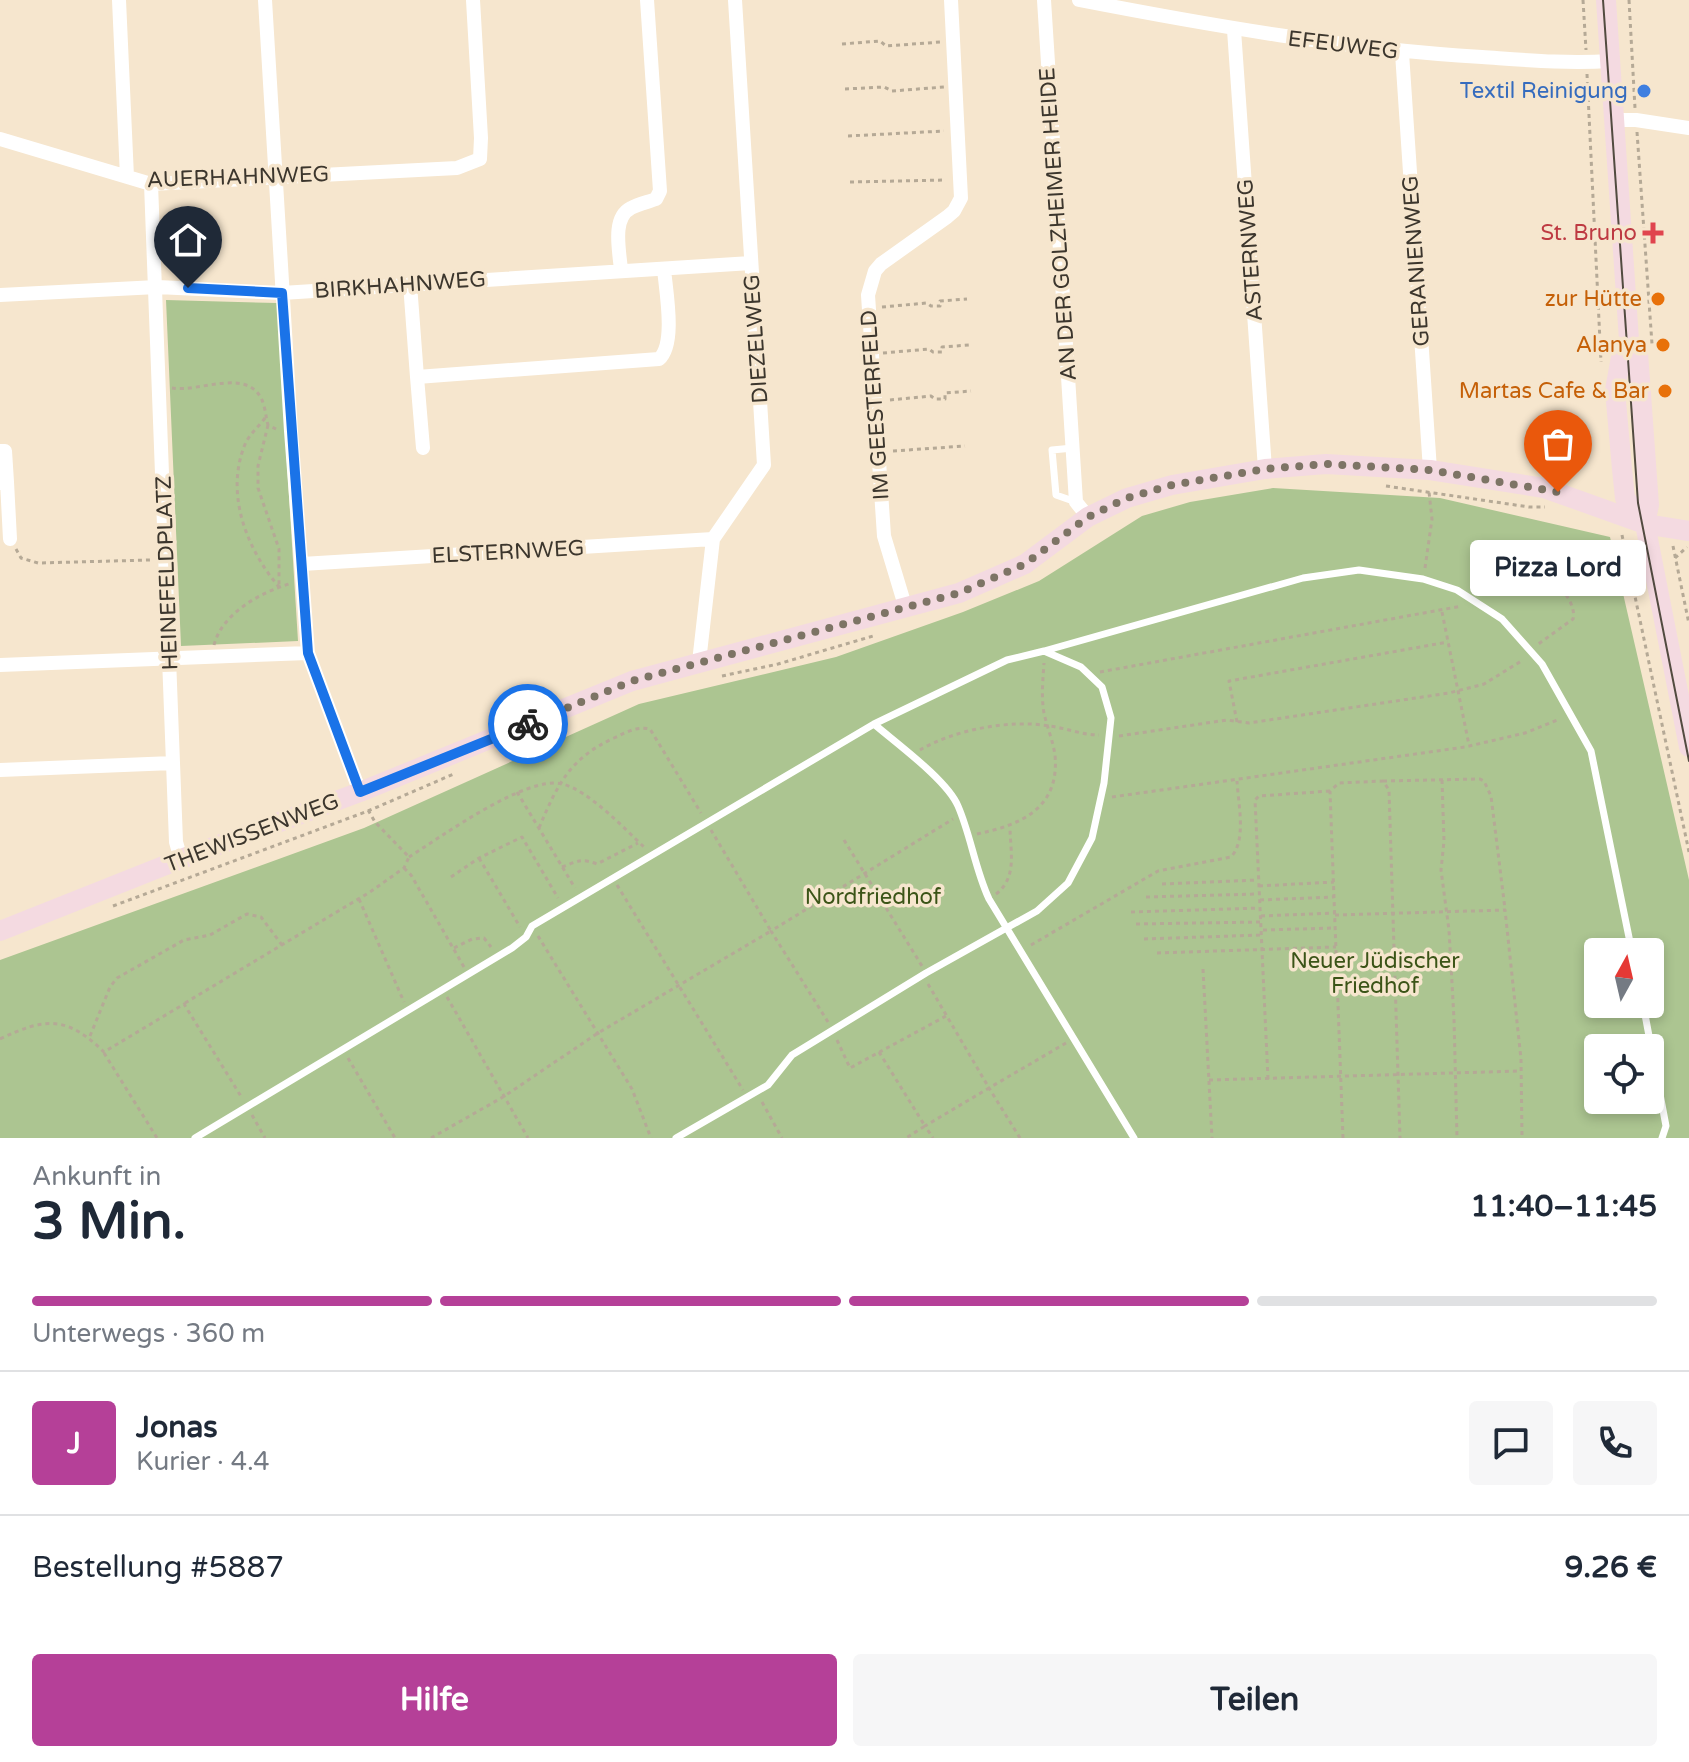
<!DOCTYPE html>
<html lang="de">
<head>
<meta charset="utf-8">
<style>
	body { margin:0; font-family:"Varela Round",sans-serif; background:#f6f6f7; color:#1f2937; height:100vh; display:flex; flex-direction:column; font-size:30px; white-space:nowrap }
	* { box-sizing:border-box; margin:0 }
	p { font-size:26px; color:#747a83 }
	.icon { flex:none; width:44px; height:44px; fill:none; stroke:currentColor; stroke-width:2; stroke-linecap:round; stroke-linejoin:round }
	.map { position:relative; height:1138px; overflow:hidden }
	.details { display:flex; flex-direction:column; background:#fff; flex:1 }
	.details>* { flex:none }
	.needle { width:52px; rotate:8deg }
	.tools { position:absolute; left:1584px; top:938px; display:grid; gap:16px }
	.tools a { display:grid; place-items:center; width:80px; height:80px; border-radius:8px; background:#fff; box-shadow:0 4px 12px #0003; font-size:40px }
	.pin { position:absolute; display:grid; place-items:center; width:68px; height:68px; color:#fff; margin:-82px -34px; border-radius:50% 50% 50% 0; rotate:-45deg; box-shadow:0 0 8px #0007 }
	.pin .icon { rotate:45deg }
	.courier { position:absolute; display:grid; place-items:center; width:80px; height:80px; margin:-40px; border:6px solid #1a73e8; border-radius:50%; background:#fff; color:#222; box-shadow:0 2px 10px #0007 }
	.bubble { position:absolute; height:56px; border-radius:8px; background:#fff; box-shadow:0 4px 12px #0003; font-size:26px; font-weight:700; line-height:56px; text-align:center }
	.overview em { font-style:normal; font-weight:700 }
	.overview div { display:flex; flex-direction:column-reverse }
	.overview { display:flex; align-items:center; justify-content:space-between; height:136px; padding:0 32px }
	h1 { font-size:52px; font-weight:700; line-height:60px }
	.bar { display:grid; grid-template-columns:repeat(4,1fr); gap:12px 8px; align-content:center; height:96px; padding:0 32px }
	.bar i { height:10px; border-radius:6px; background:#e0e1e3 }
	.bar .current { background:#b54098 }
	.bar p { grid-column:span 4 }
	.line { display:flex; align-items:center; gap:20px; padding:0 32px; border-top:2px solid #e0e1e3 }
	.line div { flex:1 }
	.round { display:grid; place-items:center; flex:none; width:84px; height:84px; border-radius:8px; background:#f6f6f7 }
	.cta { display:flex; gap:16px; margin-top:auto; padding:16px 32px }
	.cta a { flex:1; height:92px; border-radius:8px; background:#b54098; color:#fff; font-size:32px; font-weight:700; line-height:92px; text-align:center }
	.cta a+a { background:#f6f6f7; color:#1f2937 }
	.map>svg:first-child { display:block }
	.green { fill:#acc591; fill-rule:evenodd }
	.lines { fill:none; stroke-linecap:round; stroke-linejoin:round }
	.path { stroke:#b5a996; stroke-width:3; stroke-dasharray:4 4; stroke-linecap:butt }
	.lane { stroke:#fff; stroke-width:7 }
	.street { stroke:#fff; stroke-width:14 }
	.secondary { stroke:#f4dae1; stroke-width:20 }
	.tram { stroke:#524b40; stroke-width:2 }
	.done { stroke:#7d7465; stroke-width:8; stroke-dasharray:0 14.4 }
	.route { stroke:#1a73e8; stroke-width:10 }
	.shop-dot { fill:#3f7fe0; stroke:#f6e6ce; stroke-width:3 }
	.health-dot { fill:#e0444e; stroke:#f6e6ce; stroke-width:3 }
	.food-dot { fill:#e8710a; stroke:#f6e6ce; stroke-width:3 }
	.labels { text-anchor:middle; dominant-baseline:central; stroke-width:7; stroke-linejoin:round; paint-order:stroke }
	.street-label { font-size:22px; fill:#3c362d; stroke:#f6e6ce }
	.shop-label { font-size:22px; fill:#366cbe; stroke:#f6e6ce; text-anchor:end }
	.health-label { font-size:22px; fill:#be3a42; stroke:#f6e6ce; text-anchor:end }
	.food-label { font-size:22px; fill:#c56008; stroke:#f6e6ce; text-anchor:end }
	.park-label { font-size:22px; fill:#3b5417; stroke:#f6e6ce }
</style>
</head>
<body>
<div class="map">
<svg width="1689" height="1138" viewBox="0 0 1689 1138">
	<rect width="100%" height="100%" fill="#f6e6ce"/>
	<path class="green" d="M166,300L277,303L298,641L181,646Z
		M1273,488L1440,498L1610,537L1689,880V1138H0V960L364,828L639,704L836,657L963,612L1039,581L1142,516L1190,502ZM1598,952H1650V1004H1598ZM1598,1048H1650V1100H1598Z"/>
	<g class="lines">
		<path class="path" d="M1583,0L1586,50
			M1629,0L1635,108
			M842,44L880,41L886,46L941,42
			M1587,74L1601,362
			M845,89L884,87L892,91L944,87
			M1637,132L1652,344
			M848,136L944,131
			M850,182L946,180
			M882,307L927,303L931,306H940V301L967,299
			M883,353L929,349L933,352H942V347L969,345
			M172,388C200,393 253,364 264,406C266,413 266,418 268,425L276,429
			M890,400L931,396L935,399H945V393L971,391
			M265,418C259,426 251,433 246,442C224,492 246,548 279,587
			M268,425L258,466V488L279,549V587
			M893,451L965,446
			M1386,486L1529,507H1545
			M1622,535L1689,852
			M1673,546L1689,624
			M16,549L21,558L38,563L150,560
			M1675,558L1687,547
			M1425,568L1432,519L1429,492
			M1471,589L1496,547C1519,545 1580,593 1573,619L1537,645
			M1442,612L1469,745
			M214,645C222,614 259,593 289,584
			M1100,672L1462,606
			M722,676L778,664L873,636
			M1237,722L1229,681L1448,642
			M1119,736L1227,720L1249,723L1449,693L1484,684L1523,660
			M920,750C953,730 1011,719 1049,726C1066,728 1082,735 1099,735
			M1442,780L1444,841L1441,870L1449,930L1454,1019L1457,1138
			M1383,781L1480,779L1484,781L1491,796L1505,909
			M517,792L575,888
			M1112,797L1465,747L1525,733L1560,719
			M539,828C557,785 570,758 614,738C627,732 637,726 650,729L701,813
			M977,834C1020,825 1060,809 1055,755C1053,741 1047,727 1044,713C1041,696 1043,679 1044,663
			M844,840L922,966
			M409,857C441,837 526,775 562,784C587,789 625,829 644,847
			M479,858L520,927
			M562,867C578,861 581,858 597,864L638,843
			M404,868L411,875L464,967
			M451,877L479,858L522,837L558,898
			M1162,884L1258,880
			M617,885L743,1090
			M1259,886L1334,882
			M996,894C1018,877 1010,851 1010,827
			M1146,897L1258,894
			M359,899L404,1002
			M1260,900L1334,897
			M113,906L368,811L456,773
			M1131,912L1259,908
			M1335,915L1505,910L1521,1059L1522,1138
			M1261,916L1335,913
			M1136,924L1260,922
			M1263,930L1335,928
			M538,936L632,1089L651,1138
			M1144,939L1261,935
			M1031,945L1158,871L1231,857C1247,840 1238,803 1237,781
			M454,948L472,939L484,938L491,947
			M1157,953L1336,947
			M1203,969L1212,1138
			M928,984L989,1088L925,1126L933,1138
			M447,997L528,1138
			M185,1003L370,892L404,868L409,857L375,822L368,810
			M828,1022L771,931L953,819
			M90,1036L110,987L117,978L184,940L210,935L247,914L261,917L282,945
			M0,1039C46,1017 67,1016 104,1052L184,1004L242,1098
			M837,1040L850,1068L946,1016
			M879,1052L925,1126L906,1138
			M104,1053L157,1138
			M348,1058L395,1138
			M1268,1079L1255,800L1259,796L1330,791
			M1209,1080L1521,1071
			M762,1102L782,1138
			M252,1115L265,1138
			M431,1138L503,1097L598,1033L771,931L711,830
			M1020,1138L989,1088L1066,1043
			M1343,1138L1330,791L1339,783L1383,781L1389,790L1400,1138"/>
		<path class="lane" d="M1073,448L1052,450L1056,495L1076,502
			M874,724L1007,660L1044,651
			M1643,1004L1666,1126L1662,1138
			M195,1138L512,948L526,937L532,926L874,724C896,743 947,780 958,806C971,836 975,869 989,899L1134,1138
			M676,1138L768,1085L792,1055L926,973L1037,911L1068,883L1092,838L1104,783L1111,718L1102,687L1081,667L1044,651L1303,578L1359,570L1423,579L1457,590L1502,619L1542,664L1591,751L1632,952"/>
		<path class="street" d="M119,0L127,177
			M265,0L291,431L308,653L360,792
			M1044,0L1076,502L1088,517
			M1079,0C1213,26 1346,49 1482,57C1525,60 1567,64 1610,61
			M1234,30L1265,469
			M1402,53L1430,470
			M1614,120H1636L1689,128
			M0,139L151,184L457,168L480,159L481,138L473,0
			M151,184L176,842L181,859
			M621,271C620,253 611,218 631,208C638,204 648,202 656,199L660,191L647,0
			M410,284L417,377L659,359C676,344 666,292 664,269
			M0,295L157,287L282,293L751,263
			M417,377L423,448
			M0,451H5L7,482
			M0,483L7,482L10,539
			M302,564L713,539
			M906,609L884,536L868,295L875,271L881,264L947,217L954,211L961,198L951,0
			M699,662L713,539L764,465L735,0
			M0,665L308,653
			M0,770L173,763"/>
		<path class="secondary" d="M1606,0L1629,340L1621,357L1615,390L1622,469L1625,498L1645,524
			M1629,340L1638,353L1649,505L1645,524L1689,747
			M0,931L181,859L360,792L632,681L959,593L1025,564L1088,517L1127,498L1172,485L1265,469L1326,464L1430,470L1544,488L1645,524L1689,531"/>
		<path class="tram" d="M1603,0L1638,503L1689,761"/>
	</g>
	<g class="lines">
		<path class="done" d="M528,724L632,681L959,593L1025,564L1088,517L1127,498L1172,485L1265,469L1326,464L1430,470L1558,492"/>
		<path class="route" d="M188,288L282,293L308,653L360,792L528,724"/>
	</g>
	<circle class="shop-dot" cx="1644" cy="91" r="8"/>
	<path class="health-dot" d="M1649 221h8v8h8v8h-8v8h-8v-8h-8v-8h8z"/>
	<g class="food-dot">
		<circle cx="1658" cy="299" r="8"/>
		<circle cx="1663" cy="345" r="8"/>
		<circle cx="1665" cy="391" r="8"/>
	</g>
	<g class="labels">
		<g class="street-label">
			<text transform="translate(1343 45) rotate(7)">EFEUWEG</text>
			<text transform="translate(238 177) rotate(-2)">AUERHAHNWEG</text>
			<text transform="translate(1058 224) rotate(-94)">AN DER GOLZHEIMER HEIDE</text>
			<text transform="translate(1250 250) rotate(-94)">ASTERNWEG</text>
			<text transform="translate(1416 261) rotate(-94)">GERANIENWEG</text>
			<text transform="translate(400 285) rotate(-4)">BIRKHAHNWEG</text>
			<text transform="translate(756 339) rotate(-94)">DIEZELWEG</text>
			<text transform="translate(875 405) rotate(-94)">IM GEESTERFELD</text>
			<text transform="translate(508 552) rotate(-3)">ELSTERNWEG</text>
			<text transform="translate(167 573) rotate(-92)">HEINEFELDPLATZ</text>
			<text transform="translate(252 833) rotate(-21)">THEWISSENWEG</text>
		</g>
		<g class="shop-label">
			<text x="1628" y="91">Textil Reinigung</text>
		</g>
		<g class="health-label">
			<text x="1637" y="233">St. Bruno</text>
		</g>
		<g class="food-label">
			<text x="1642" y="299">zur Hütte</text>
			<text x="1647" y="345">Alanya</text>
			<text x="1649" y="391">Martas Cafe &amp; Bar</text>
		</g>
		<g class="park-label">
			<text x="873" y="897">Nordfriedhof</text>
			<text x="1375" y="961">Neuer Jüdischer<tspan x="1375" dy="25">Friedhof</tspan></text>
		</g>
	</g>
</svg>
<div class="tools">
<a><svg class="needle" viewBox="-14 -14 28 28"><path d="M0-13l5 13h-10z" fill="#e53935"/><path d="M0 13l5-13h-10z" fill="#747a83"/></svg></a>
<a><svg class="icon" aria-label="locate" viewBox="0 0 24 24"><circle cx="12" cy="12" r="6"/><path d="M12 2v4M12 18v4M2 12h4M18 12h4"/></svg></a>
</div>
<div class="pin" style="left:1558px;top:492px;background:#ea580c"><svg class="icon" aria-label="bag" viewBox="0 0 24 24"><path d="M5 8h14l-1 12H6zM9 8a3 3 0 0 1 6 0"/></svg></div>
<div class="pin" style="left:188px;top:288px;background:#1f2937"><svg class="icon" aria-label="home" viewBox="0 0 24 24"><path d="M3 11l9-7 9 7M6 9v11h12V9"/></svg></div>
<div class="courier" style="left:528px;top:724px"><svg class="icon" aria-label="bike" viewBox="0 0 24 24"><circle cx="6" cy="16" r="4"/><circle cx="18" cy="16" r="4"/><path d="M6 16l4-8h5l3 8M10 8l3 8H6M13 5h3"/></svg></div>
<div class="bubble" style="left:1470px;top:540px;width:176px">Pizza Lord</div>
</div>
<section class="details">
<div class="overview"><div><h1>3 Min.</h1><p>Ankunft in</p></div><em>11:40–11:45</em></div>
<div class="bar"><i class="current"></i><i class="current"></i><i class="current"></i><i></i><p>Unterwegs · 360 m</p></div>
<div class="line" style="height:144px"><b class="round" style="background:#b54098;color:#fff">J</b><div><b>Jonas</b><p>Kurier · 4.4</p></div><a class="round"><svg class="icon" aria-label="chat" viewBox="0 0 24 24"><path d="M4 5h16v11H9l-5 4z"/></svg></a><a class="round"><svg class="icon" aria-label="phone" viewBox="0 0 24 24"><path d="M5 4h4l2 5-3 2q2 4 5 5l2-3 5 2v4C11 20 4 13 5 4z"/></svg></a></div>
<div class="line" style="height:104px"><div>Bestellung #5887</div><b>9.26 €</b></div>
<div class="cta"><a>Hilfe</a><a>Teilen</a></div>
</section>
</body>
</html>
